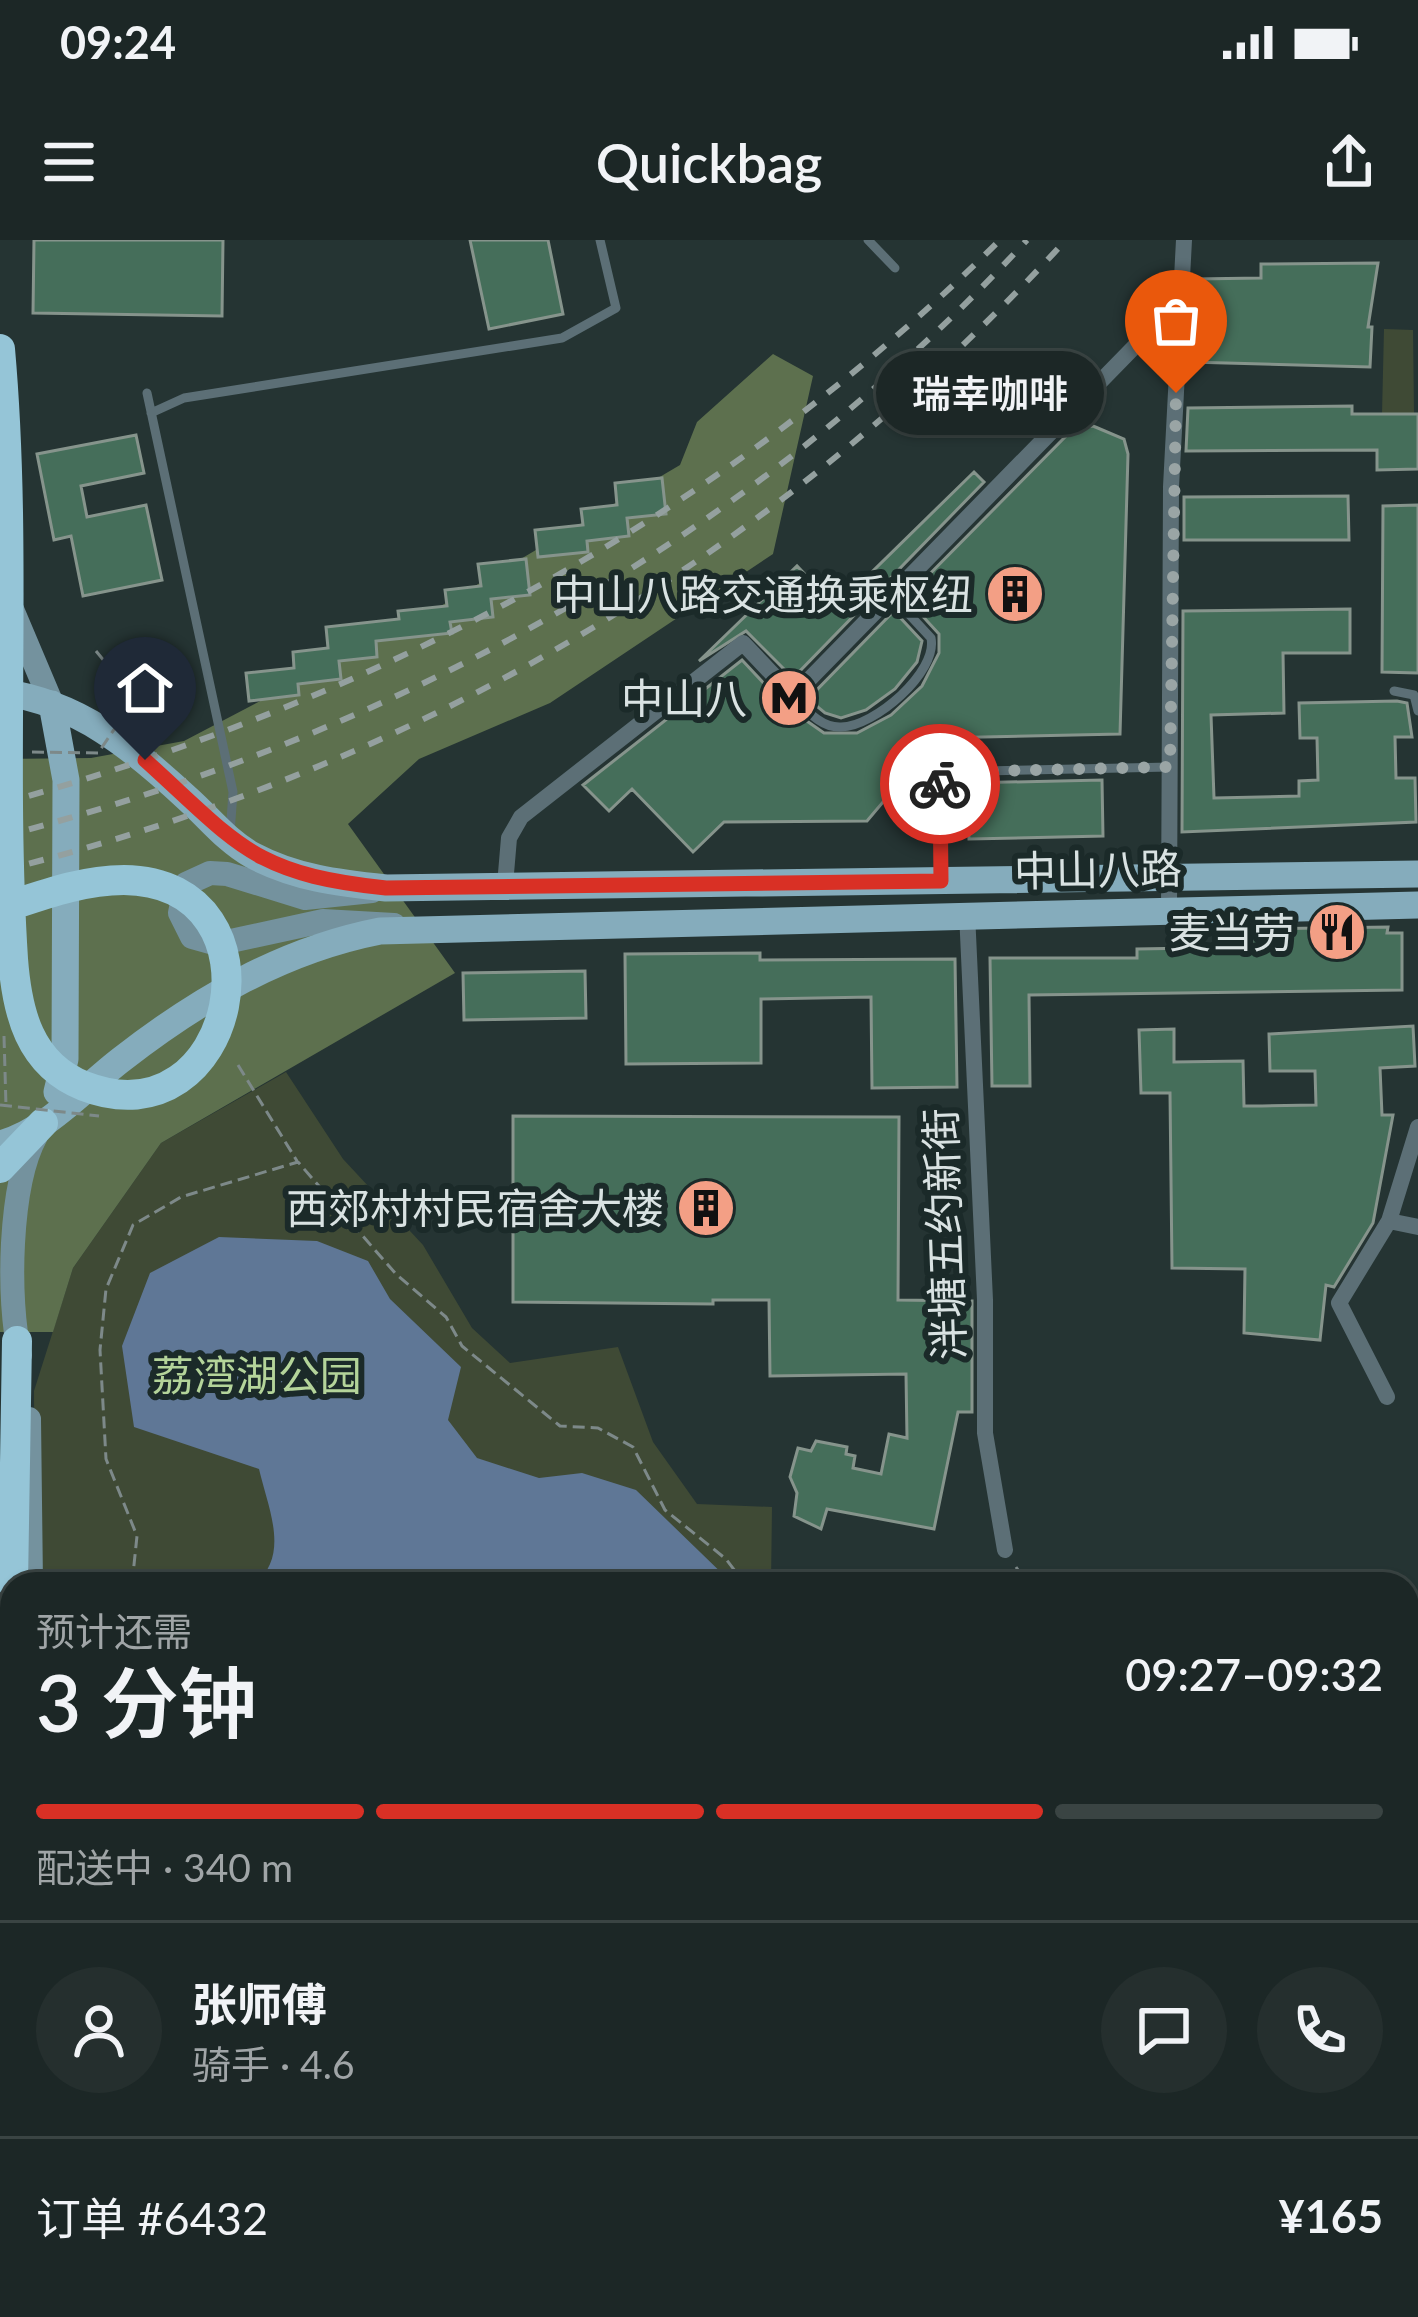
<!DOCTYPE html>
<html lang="zh">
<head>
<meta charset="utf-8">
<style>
	body { margin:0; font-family:Lato,"Noto Sans SC",sans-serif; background:#252f2e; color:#f1f3f6; height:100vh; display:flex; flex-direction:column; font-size:45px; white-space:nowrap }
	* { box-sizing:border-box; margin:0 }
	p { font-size:39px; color:#a0a5a7 }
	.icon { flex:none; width:66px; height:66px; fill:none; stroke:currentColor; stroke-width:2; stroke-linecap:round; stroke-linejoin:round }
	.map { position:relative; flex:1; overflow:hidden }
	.sheet { position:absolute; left:0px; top:1332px; width:1419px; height:747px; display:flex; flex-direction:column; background:#1c2726; border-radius:36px 36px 0 0; box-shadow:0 3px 9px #0004,0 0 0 3px #3a4443 }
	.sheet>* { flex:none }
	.pin { position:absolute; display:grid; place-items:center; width:102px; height:102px; color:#fff; margin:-123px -51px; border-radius:50% 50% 50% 0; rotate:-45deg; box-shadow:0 0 12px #0007 }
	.pin .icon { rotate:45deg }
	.courier { position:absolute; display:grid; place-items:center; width:120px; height:120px; margin:-60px; border:9px solid #d93025; border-radius:50%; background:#fff; color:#222; box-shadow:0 3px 15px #0007 }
	.bubble { position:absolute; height:84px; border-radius:42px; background:#1c2726; box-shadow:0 3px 9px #0004,0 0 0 3px #3a4443; font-size:39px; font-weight:600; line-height:84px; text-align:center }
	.overview em { font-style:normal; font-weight:600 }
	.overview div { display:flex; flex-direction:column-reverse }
	.overview { display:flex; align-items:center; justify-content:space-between; height:204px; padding:0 36px }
	h1 { font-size:78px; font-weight:600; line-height:90px }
	.bar { display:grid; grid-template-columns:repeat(4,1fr); gap:18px 12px; align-content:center; height:144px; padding:0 36px }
	.bar i { height:15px; border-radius:9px; background:#3a4443 }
	.bar .selected { background:#d93025 }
	.bar p { grid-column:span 4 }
	.line { display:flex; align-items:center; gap:30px; padding:0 36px; border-top:3px solid #3a4443 }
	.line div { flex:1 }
	.round { display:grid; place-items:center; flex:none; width:126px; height:126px; border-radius:63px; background:#252f2e }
	.status { display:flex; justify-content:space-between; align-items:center; height:84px; padding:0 60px; background:#1c2726; direction:ltr }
	.status svg { height:33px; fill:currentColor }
	header { display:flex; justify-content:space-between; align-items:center; height:156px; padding:0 36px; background:#1c2726; font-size:54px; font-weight:600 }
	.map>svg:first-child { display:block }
	.green { fill:#3f4a35 }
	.forest { fill:#5d704e }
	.water { fill:#5f7796 }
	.building { fill:#456e5a; stroke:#86948c; stroke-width:3 }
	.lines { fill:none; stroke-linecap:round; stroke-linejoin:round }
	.path { stroke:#7d8989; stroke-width:3; stroke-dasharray:12 6; stroke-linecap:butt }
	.lane { stroke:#5c6f76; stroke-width:9 }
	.street { stroke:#5c6f76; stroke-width:16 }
	.secondary { stroke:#74929e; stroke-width:24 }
	.primary { stroke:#85acbc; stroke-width:27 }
	.highway { stroke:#95c5d7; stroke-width:30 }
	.rail { stroke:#94a09f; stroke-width:6; stroke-dasharray:15 15; stroke-linecap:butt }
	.path-bridge { stroke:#7d8989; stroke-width:3; stroke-dasharray:12 6; stroke-linecap:butt }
	.highway-bridge { stroke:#95c5d7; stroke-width:30 }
	.done { stroke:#9aa5a5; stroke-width:12; stroke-dasharray:0 21.6 }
	.route { stroke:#d93025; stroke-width:15 }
	.labels { text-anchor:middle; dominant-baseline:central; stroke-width:12; stroke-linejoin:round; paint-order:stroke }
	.poi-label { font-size:42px; fill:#d9e2e2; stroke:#1b2a29; text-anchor:end }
	.street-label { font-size:42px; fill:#d9e2e2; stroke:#1b2a29 }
	.park-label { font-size:42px; fill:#b4d49a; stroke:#1b2a29 }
</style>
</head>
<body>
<div class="status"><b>09:24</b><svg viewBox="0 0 49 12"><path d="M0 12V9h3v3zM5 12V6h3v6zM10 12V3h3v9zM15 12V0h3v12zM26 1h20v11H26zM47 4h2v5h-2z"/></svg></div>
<header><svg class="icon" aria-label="menu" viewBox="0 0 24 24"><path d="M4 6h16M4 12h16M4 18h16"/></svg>Quickbag<svg class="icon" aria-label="share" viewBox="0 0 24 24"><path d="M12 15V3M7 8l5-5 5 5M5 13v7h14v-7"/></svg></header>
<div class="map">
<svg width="1418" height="2077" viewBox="0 0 1418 2077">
	<rect width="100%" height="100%" fill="#253433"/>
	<path class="green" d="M1384,89L1413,90L1414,174H1382Z
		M286,832L343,919L423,1005L472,1088L510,1123L618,1107L653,1202L697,1264L772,1267L771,1344H35L34,1151L73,1028L161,903Z
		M171,2067H1270L1269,2077H178Z"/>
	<path class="forest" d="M773,114L813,136L773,314L550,463L419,519L348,584L455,733L161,903L73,1028L53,1092H0V519L91,518L184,501L434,370L680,225L697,182Z"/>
	<path class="water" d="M219,997L317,1001L368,1021L390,1059L461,1127L448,1180L477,1218L539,1238L582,1233L636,1250L733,1344H254C291,1316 268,1268 259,1229L134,1187L122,1106L150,1033Z
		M1418,1442V1590L1407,1568V1445Z
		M1418,1595V1716H1407V1608Z
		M1418,1785V2077H1360L1358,2067H1407V1786Z
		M481,2067H814L804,2077H491Z
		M1144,2067H1270L1269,2077H1141Z"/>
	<path class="building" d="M34,0H223L222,76L33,73Z
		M470,0H548L563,74L489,89Z
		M1378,23L1368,87H1372L1370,127L1190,122L1195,39L1261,38V24Z
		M1352,166V174H1418V229L1377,230V210L1186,211L1188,168Z
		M1093,186L1124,199L1128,214L1120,494L937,498L867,581L724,582L693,612L632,549L609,571L583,545L742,420L784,465L824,493H857L891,475L922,446L939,413V394L906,358L1074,188Z
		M136,195L144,233L81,246L87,277L146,265L162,340L83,356L71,296L54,300L37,214Z
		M974,232L984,242L793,438L746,391L699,421L797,326L836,367Z
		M662,238L666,274L627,278L629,296L587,301L588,312L538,317L535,290L583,285L581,269L617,265L615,243Z
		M1348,256L1349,300H1184V257Z
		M1418,265V433L1382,432L1383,266Z
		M526,319L530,355L491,359L493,377L450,382L452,393L376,401L377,417L339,421L341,439L298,444L299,455L249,461L246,433L294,428L293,412L328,408L326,387L399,379L398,371L447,366L445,350L481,346L478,324Z
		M1350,369V413H1283L1284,473L1211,475L1214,558L1299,556V541L1318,540L1317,498H1300L1299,463L1397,461L1407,463L1412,497H1395L1396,538H1415L1416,582L1182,592L1183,371Z
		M894,371L922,401L917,422L895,449L866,470L841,478L825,473L808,459Z
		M1102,540L1103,596L969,599L967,543Z
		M1388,687L1387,693H1402V750L1029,755L1030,846H992L990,718H1137V709L1252,707V689Z
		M760,713V720L955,719L957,847L872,848L871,757L761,759V823L626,824L625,714Z
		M585,731L586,778L464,780L463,733Z
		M1413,786L1415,826L1380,828L1382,875H1393L1373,983L1334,1047L1326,1045L1320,1100L1244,1093L1245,1029L1172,1028L1170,853H1141L1139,790L1174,789V822L1243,821L1244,866H1262L1316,865L1315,831H1270L1269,794Z
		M513,876L899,877L898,1060L972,1061V1172H958L934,1289L827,1269L821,1289L794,1276L797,1253L790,1237L798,1208L811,1211L816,1201L847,1207L846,1214L855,1216L853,1228L881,1234L889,1194L907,1198L906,1134L770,1136L769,1060H713V1064L513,1062Z"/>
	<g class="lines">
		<path class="path" d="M96,411L135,459
			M4,796L6,866
			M238,825L297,921
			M1016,1327L1028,1344
			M132,1344L137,1296L106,1219L100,1110L106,1049L133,985L181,957L298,922L396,1034L446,1077L462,1106L560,1186L598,1188L633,1207L665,1270L726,1319L745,1344
			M1407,1395L1418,1393
			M1407,1754L1418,1753
			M282,2067L301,2077
			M430,2067L441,2077
			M145,2077L209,2067
			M819,2077L829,2067
			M1155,2077L1162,2067"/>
		<path class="lane" d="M868,0L895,28
			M147,153L233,552L230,594
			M151,173L184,158L562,98L616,68L600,0
			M1394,451L1414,455L1418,471
			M793,456C806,469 820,488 841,487C874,487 938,432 931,398L892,356
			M941,636L940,532L1170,527"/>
		<path class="street" d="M505,645L509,598L521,577L743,403L793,456L1181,59
			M1169,670L1171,247L1184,0
			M967,673L985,1060V1193L1005,1310
			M1389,981L1418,987
			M1387,1157L1339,1063L1389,981L1418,887"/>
		<path class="secondary" d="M11,367L52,464
			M372,651L305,658L227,634L210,633L186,644L180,673L192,697L217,704L323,681L394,685
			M20,1115C7,1060 9,945 36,896
			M29,1179L31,1344
			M11,2077L12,2006"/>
		<path class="primary" d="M0,452C78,462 133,508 189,560C210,579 227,601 252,615C295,638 339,643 386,648L1418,634
			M52,464L66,540L65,819L57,852
			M0,904C47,892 85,847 122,819C199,759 283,710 380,691L1418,665"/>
		<path class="highway" d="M0,928L43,883
			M13,1344L17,1101
			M0,1927L12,1772"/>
		<path class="rail" d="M0,564C377,460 721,277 1000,0
			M0,597C394,495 750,300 1027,0
			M0,631C416,528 775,316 1066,0"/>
		<path class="path-bridge" d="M32,512L98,513L135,459
			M0,865L99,876"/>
		<path class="highway-bridge" d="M0,109C18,312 0,517 13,719C17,772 29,824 84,846C237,906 291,642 124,640C81,640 40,656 0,669"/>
	</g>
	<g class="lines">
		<path class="done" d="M940,544V532L1170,527L1176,153"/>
		<path class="route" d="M145,520C239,605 252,634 386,648L941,641L940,544"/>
	</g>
	<defs>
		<g id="building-disc" transform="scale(3)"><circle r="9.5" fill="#f39f85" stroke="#1b2a29"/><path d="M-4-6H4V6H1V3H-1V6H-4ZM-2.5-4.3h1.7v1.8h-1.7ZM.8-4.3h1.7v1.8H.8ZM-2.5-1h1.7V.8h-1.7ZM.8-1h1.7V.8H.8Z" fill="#111"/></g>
		<g id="metro-disc" transform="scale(3)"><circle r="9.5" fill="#f39f85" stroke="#1b2a29"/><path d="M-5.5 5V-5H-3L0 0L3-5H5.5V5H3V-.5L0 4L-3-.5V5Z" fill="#111"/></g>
		<g id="restaurant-disc" transform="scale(3)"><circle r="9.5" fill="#f39f85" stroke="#1b2a29"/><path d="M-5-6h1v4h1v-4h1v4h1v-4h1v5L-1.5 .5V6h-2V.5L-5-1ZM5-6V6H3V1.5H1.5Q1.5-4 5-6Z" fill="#111"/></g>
	</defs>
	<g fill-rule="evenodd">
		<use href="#building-disc" x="1015" y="354"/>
		<use href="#metro-disc" x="789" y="458"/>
		<use href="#restaurant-disc" x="1337" y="692"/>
		<use href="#building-disc" x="706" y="968"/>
	</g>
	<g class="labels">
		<g class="poi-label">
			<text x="973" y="354">中山八路交通换乘枢纽</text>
			<text x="747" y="458">中山八</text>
			<text x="1295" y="692">麦当劳</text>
			<text x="664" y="968">西郊村村民宿舍大楼</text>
		</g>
		<g class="street-label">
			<text transform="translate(1098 629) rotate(-1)">中山八路</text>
			<text transform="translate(944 994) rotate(-92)">泮塘五约新街</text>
		</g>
		<g class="park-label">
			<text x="257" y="1135">荔湾湖公园</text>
		</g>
	</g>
</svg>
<div class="pin" style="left:1176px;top:153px;background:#ea580c"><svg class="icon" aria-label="bag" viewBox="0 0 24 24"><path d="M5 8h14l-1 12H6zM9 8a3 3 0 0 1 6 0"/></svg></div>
<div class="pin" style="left:145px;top:520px;background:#1f2937"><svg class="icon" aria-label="home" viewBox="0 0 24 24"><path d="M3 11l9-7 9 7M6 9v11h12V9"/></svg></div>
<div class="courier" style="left:940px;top:544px"><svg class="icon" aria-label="bike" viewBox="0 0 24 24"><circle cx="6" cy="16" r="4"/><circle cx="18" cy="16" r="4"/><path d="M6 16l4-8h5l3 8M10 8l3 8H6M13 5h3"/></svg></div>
<div class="bubble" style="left:876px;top:111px;width:228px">瑞幸咖啡</div>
<section class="sheet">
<div class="overview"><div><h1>3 分钟</h1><p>预计还需</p></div><em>09:27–09:32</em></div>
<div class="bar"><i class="selected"></i><i class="selected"></i><i class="selected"></i><i></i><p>配送中 · 340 m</p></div>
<div class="line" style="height:216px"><a class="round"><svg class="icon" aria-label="person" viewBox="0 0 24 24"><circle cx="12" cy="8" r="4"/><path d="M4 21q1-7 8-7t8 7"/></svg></a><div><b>张师傅</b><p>骑手 · 4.6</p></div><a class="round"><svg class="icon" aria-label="chat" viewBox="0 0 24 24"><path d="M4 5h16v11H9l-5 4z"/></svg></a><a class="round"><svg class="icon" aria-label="phone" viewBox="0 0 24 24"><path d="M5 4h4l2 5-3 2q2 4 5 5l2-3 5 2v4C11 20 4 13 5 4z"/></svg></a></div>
<div class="line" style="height:156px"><div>订单 #6432</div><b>¥165</b></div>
</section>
</div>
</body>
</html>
